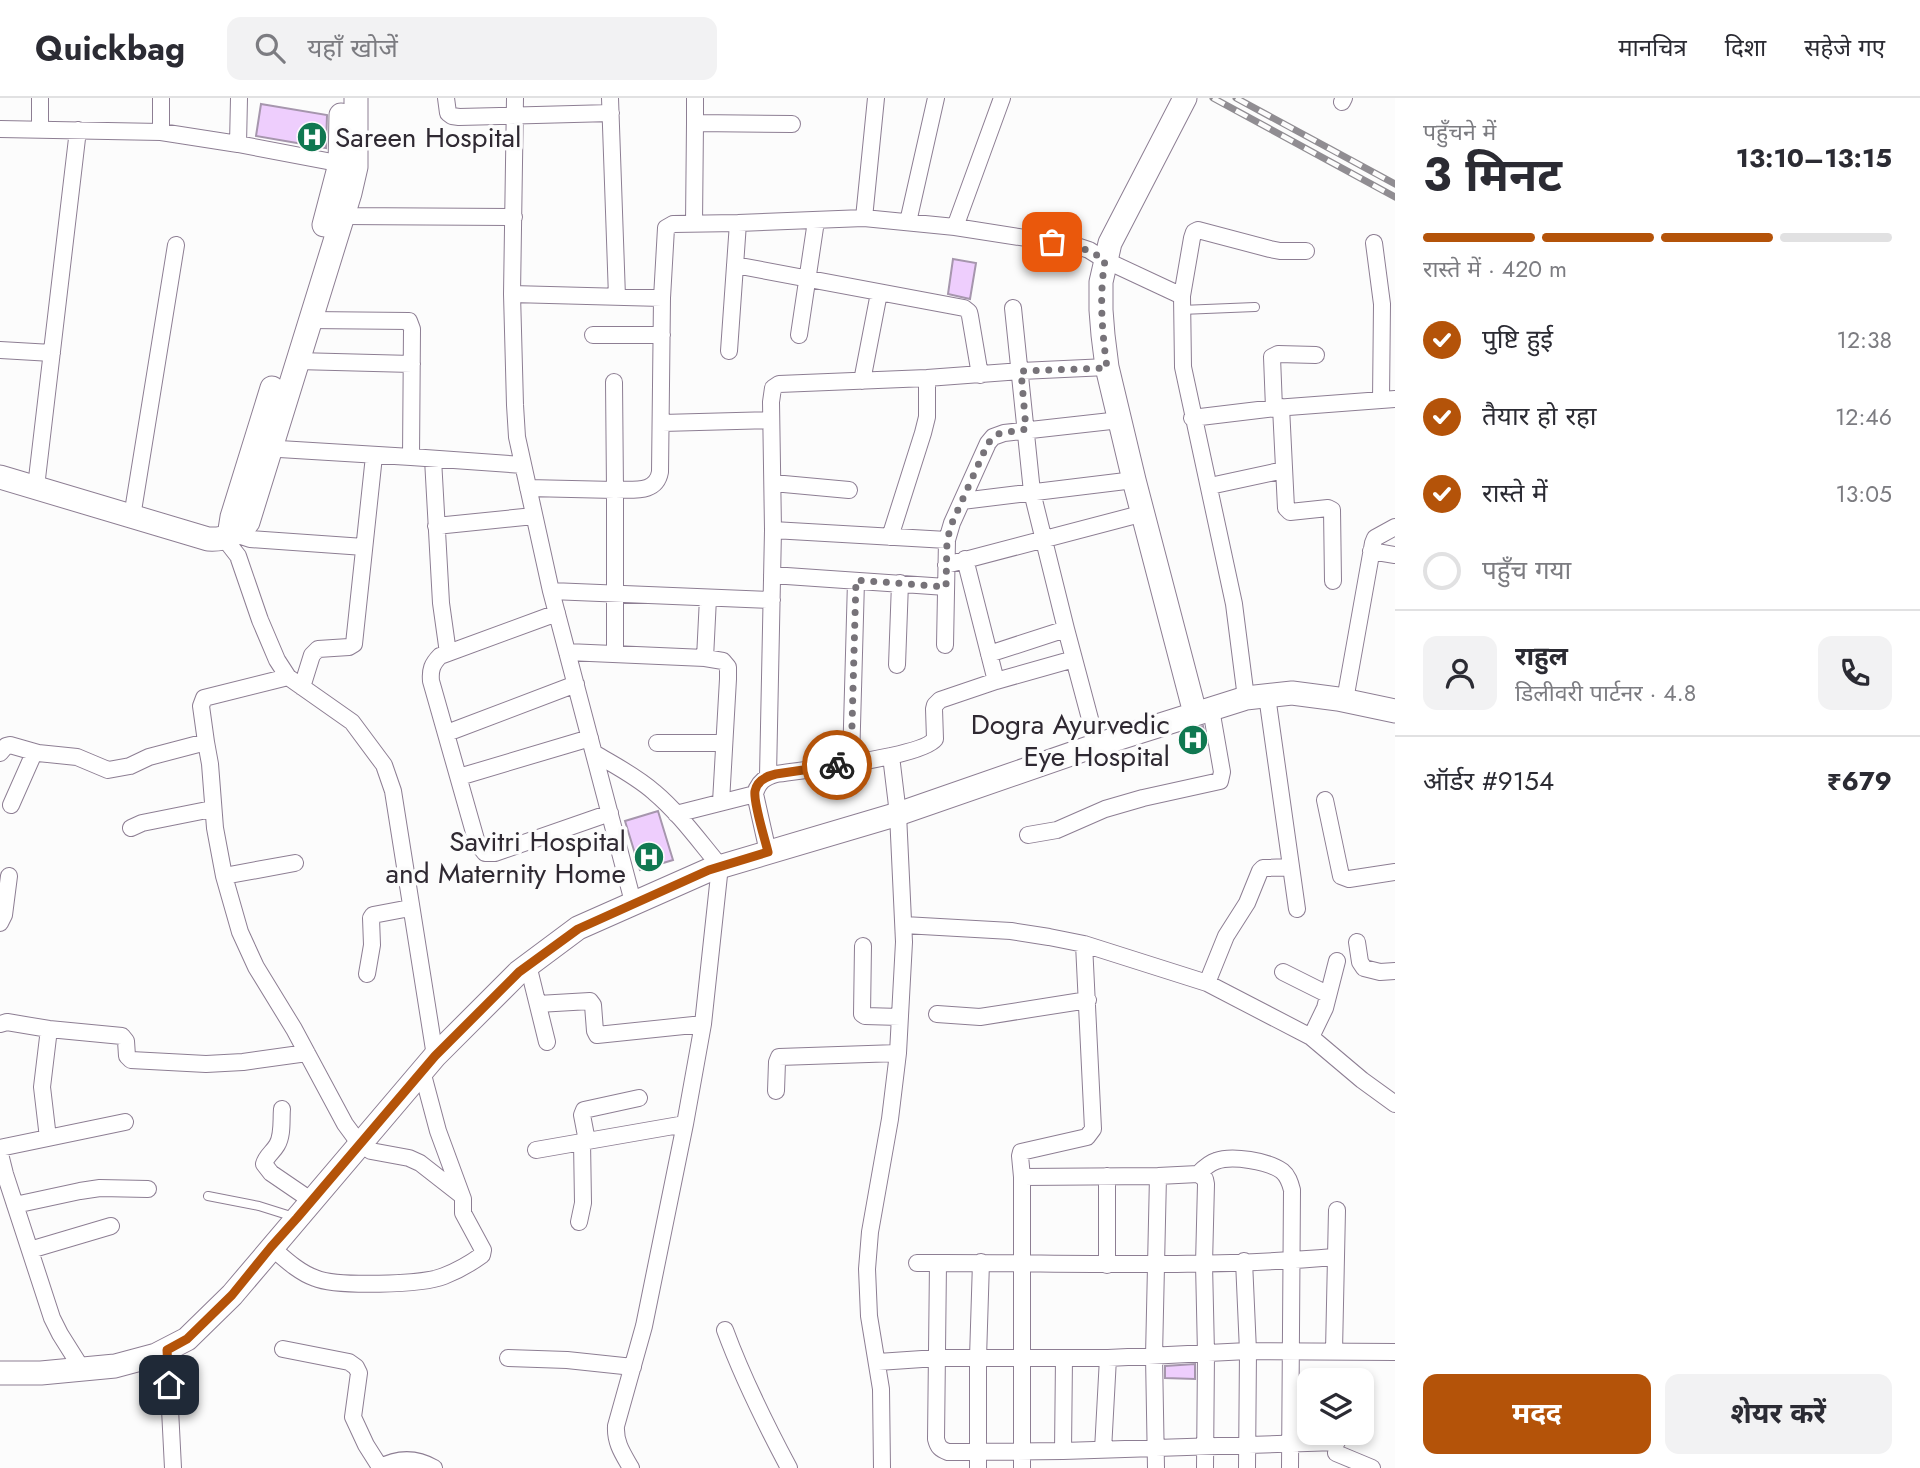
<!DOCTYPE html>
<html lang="hi">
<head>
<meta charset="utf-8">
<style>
	body { margin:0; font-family:Jost,"Noto Sans Devanagari",sans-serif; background:#f2f2f3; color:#2b2b33; height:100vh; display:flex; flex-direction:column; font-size:26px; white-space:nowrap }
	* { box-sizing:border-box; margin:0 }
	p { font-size:23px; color:#7c7c81 }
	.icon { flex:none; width:38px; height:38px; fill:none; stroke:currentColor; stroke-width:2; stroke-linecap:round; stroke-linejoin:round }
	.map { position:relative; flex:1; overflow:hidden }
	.side { display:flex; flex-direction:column; background:#fff; width:525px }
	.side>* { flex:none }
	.controls { position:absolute; left:1297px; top:1270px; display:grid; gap:14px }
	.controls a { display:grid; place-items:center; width:77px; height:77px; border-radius:14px; background:#fff; box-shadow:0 4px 10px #0003; font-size:35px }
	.pin { position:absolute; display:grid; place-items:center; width:60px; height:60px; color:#fff; margin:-30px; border-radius:14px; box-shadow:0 4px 10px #0006 }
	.courier { position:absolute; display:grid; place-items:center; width:70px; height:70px; margin:-35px; border:5px solid #b45309; border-radius:50%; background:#fff; color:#222; box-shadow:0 2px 9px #0007 }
	.headline em { font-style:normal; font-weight:700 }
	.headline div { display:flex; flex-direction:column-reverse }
	.headline { display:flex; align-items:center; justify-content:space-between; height:119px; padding:0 28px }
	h1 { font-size:46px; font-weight:700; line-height:52px }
	.bar { display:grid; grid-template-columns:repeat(4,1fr); gap:10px 7px; align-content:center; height:84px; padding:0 28px }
	.bar i { height:9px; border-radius:5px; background:#e1e1e2 }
	.bar .active { background:#b45309 }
	.bar p { grid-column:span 4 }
	.line { display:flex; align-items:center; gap:18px; padding:0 28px; border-top:2px solid #e1e1e2 }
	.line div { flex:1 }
	.round { display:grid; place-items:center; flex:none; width:74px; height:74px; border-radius:14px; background:#f2f2f3 }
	ol { padding:0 28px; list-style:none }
	li { display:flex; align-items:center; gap:21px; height:77px }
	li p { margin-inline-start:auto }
	li .icon { padding:7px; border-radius:50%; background:#b45309; color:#fff; stroke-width:4 }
	li:last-child { color:#7c7c81 }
	li i { width:38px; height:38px; border:4px solid #e1e1e2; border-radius:50% }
	.cta { display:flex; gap:14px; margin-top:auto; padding:14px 28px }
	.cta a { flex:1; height:80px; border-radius:14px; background:#b45309; color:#fff; font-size:28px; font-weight:700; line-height:80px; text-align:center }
	.cta a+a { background:#f2f2f3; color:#2b2b33 }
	header { display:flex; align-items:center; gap:42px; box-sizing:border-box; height:98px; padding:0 35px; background:#fff; border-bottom:2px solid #e1e1e2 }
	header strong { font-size:33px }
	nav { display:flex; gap:38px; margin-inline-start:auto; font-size:24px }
	.search { width:490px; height:63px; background:#f2f2f3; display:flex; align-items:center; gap:18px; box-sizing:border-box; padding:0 24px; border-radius:14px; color:#7c7c81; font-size:26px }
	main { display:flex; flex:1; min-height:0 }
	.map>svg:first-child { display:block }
	.building { fill:#eecefd; stroke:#a696ad; stroke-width:2 }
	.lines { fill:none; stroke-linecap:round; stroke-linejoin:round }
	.lane-casing { stroke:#8d7e93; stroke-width:10 }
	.street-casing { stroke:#8d7e93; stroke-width:18 }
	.secondary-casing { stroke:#8d7e93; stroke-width:25 }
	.lane { stroke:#fff; stroke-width:8 }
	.street { stroke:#fff; stroke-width:16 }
	.secondary { stroke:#fff; stroke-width:23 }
	.rail-casing { stroke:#908d92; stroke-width:7 }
	.rail { stroke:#fcfcfc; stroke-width:4.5; stroke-dasharray:13; stroke-linecap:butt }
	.done { stroke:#777379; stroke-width:7; stroke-dasharray:0 12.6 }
	.route { stroke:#b45309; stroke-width:9 }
	.labels { text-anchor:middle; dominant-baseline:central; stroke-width:7; stroke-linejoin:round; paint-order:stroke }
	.poi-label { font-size:28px; fill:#2f2932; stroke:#fcfcfc; text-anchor:end }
</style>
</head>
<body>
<header>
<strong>Quickbag</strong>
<div class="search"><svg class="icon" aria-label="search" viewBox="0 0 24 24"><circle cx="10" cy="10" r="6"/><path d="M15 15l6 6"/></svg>यहाँ खोजें</div>
<nav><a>मानचित्र</a><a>दिशा</a><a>सहेजे गए</a></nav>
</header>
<main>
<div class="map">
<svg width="1395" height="1370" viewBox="0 0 1395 1370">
	<rect width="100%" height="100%" fill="#fcfcfc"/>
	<path class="building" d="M261,6L327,17L326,50L256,38Z
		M953,161L976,165L970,201L948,196Z
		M1203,628L1207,647L1184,652L1180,636Z
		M658,713L673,762L640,772L625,723Z
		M1195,1266V1281L1165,1280V1268Z"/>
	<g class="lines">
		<g class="lane-casing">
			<path id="lane" d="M1181,212L1255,209
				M208,1098L259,1108L294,1119"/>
		</g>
		<g class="street-casing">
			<path id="street" d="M446,0L448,15L452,18L459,19L611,15
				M515,0L512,196L515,307L517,339L551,493L633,804
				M610,0L617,199
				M695,0V25
				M1342,4L1344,0
				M0,31L161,34L238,46L348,67
				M40,31V0
				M161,34V0
				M238,46L239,0
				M335,117L342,118L514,119
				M864,120L876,0
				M908,124L936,0
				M694,125L695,25L792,26
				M955,129L1002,0
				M1374,145L1382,206L1381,302
				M735,167L964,210L969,214L970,218L980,277
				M512,196L662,200
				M1182,198L1192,140L1194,134L1198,132L1270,151L1280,153H1306
				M1013,210L1032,394L1066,531L1097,647
				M310,222L409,223L412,231L411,359
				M593,237H662
				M799,237L816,123
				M0,252L52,255
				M729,253L738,125
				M297,263L412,266
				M862,283L879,195
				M1281,309L1286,410L1290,414L1328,410L1332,412L1333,483
				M1274,310L1272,259L1278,256L1316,257
				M1192,320L1275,310L1395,301
				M662,325L771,322
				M263,350L411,359L523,367
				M433,361L441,505L448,555
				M773,385L849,392
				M1210,388L1284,372
				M36,389L78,32
				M528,390L615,392L614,284
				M962,403L1134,382
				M132,419L176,147
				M436,428L534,418
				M229,431L235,436L250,441L364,449
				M773,432L947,442
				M890,439L923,335L927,319V280
				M224,440L238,458L260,522L277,562L288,579L352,624L384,667L393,693L435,958
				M1371,453L1395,457
				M965,461L996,583
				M946,467L1144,415
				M772,477L946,489
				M551,493L772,502
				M557,515L440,558C432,566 430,572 431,583L477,745L485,755H495L610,715
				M945,547L947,442L952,425L988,345L993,339L1004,335L1120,322
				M567,554L705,560L723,563L728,569V581L721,704
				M615,556V392C633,391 656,396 660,374L662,200L666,130L673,126L738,125L864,120L955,129L1077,148L1089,152L1105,162L1182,198L1183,269L1234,506L1246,600
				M989,556L1066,531
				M705,560L708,500
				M897,567L900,485
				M302,589L312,557L318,551L349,549L354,546L374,358
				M1267,598L1297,811
				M1345,602L1373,445L1375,440L1395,429
				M447,635L576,586
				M206,644L210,666L215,730L224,778L240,834L256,869L294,931L345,1026L359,1045L371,1053L409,1060L420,1065L461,1097
				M657,645H724
				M0,655L6,648L10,647L38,655L77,659L108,672L130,668L149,659L206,644L201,608L204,600L288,579
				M594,655C614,667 636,678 654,694C679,715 699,743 720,768L703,926L685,1026L644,1228L616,1328C615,1345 623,1356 631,1370
				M851,664L856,483
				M768,678L773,432L771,304L773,290L779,286L927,280L1021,273L1107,269
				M459,679L590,640
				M755,696L768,754
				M1325,702L1341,778L1349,781L1395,774
				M11,707L34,655
				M676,716L755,696C758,684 765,679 776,676C803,672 922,659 935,641L934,611L935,607L940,602L996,583L1074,561
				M131,730L142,725L212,711
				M1028,737L1057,732L1105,711L1143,700L1220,683L1222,674L1211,611
				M224,778L295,765
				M0,825L4,817L9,778
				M904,827L1011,833L1049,839L1084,846L1207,885L1311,939L1362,982L1395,1006
				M1357,844L1360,864L1364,870L1380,874L1395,873
				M863,848L862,916L865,918L900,919
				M528,867L547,944
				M1283,874L1327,896
				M367,876L372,847L371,820L373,817L410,810
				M1207,885L1226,838L1247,805L1260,773L1263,770L1291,769
				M538,906L590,903L593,907L595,933L597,937L703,926
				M937,916L980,919L1088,902
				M0,926L7,924L49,931L122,938L126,943L127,958L131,962L206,966L243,964L307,955
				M1311,939L1325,910L1337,863
				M776,993L777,964L779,959L898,955
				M282,1011C281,1022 283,1037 277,1047C273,1054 266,1058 264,1066L271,1075L312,1103
				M48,1040L42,989L49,931
				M587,1043L582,1017L584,1012L639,1000
				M0,1050L125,1024
				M536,1052L685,1026
				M0,1056L5,1076L52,1220L60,1236L82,1271
				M1198,1076C1203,1071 1209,1065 1216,1063C1232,1057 1268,1063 1282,1073C1288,1078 1290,1084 1292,1092L1290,1370
				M1107,1078V1167
				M1022,1079L1020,1058L1021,1054L1087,1039L1093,1031L1084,846
				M15,1107L80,1093L100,1090L148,1091
				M579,1124L583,1105L582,1044
				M271,1149C284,1160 298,1174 315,1180C336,1189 422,1187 444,1178C457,1173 471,1165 482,1157L483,1152L463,1115V1101L438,1033L422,973
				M30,1152L111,1128
				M1244,1163L1248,1253L1247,1370
				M917,1165C1056,1164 1195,1171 1334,1159
				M938,1165L936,1341C938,1349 940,1351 948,1354L1063,1353L1337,1344
				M725,1232C743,1281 765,1325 789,1370
				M283,1251L349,1264L356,1269L359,1275L353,1319L366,1347L380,1369
				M167,1252L173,1370
				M1334,1253L1337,1112
				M508,1260L567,1262L633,1269
				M878,1264L937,1260H1108L1248,1253L1395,1254
				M1103,1352L1108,1260
				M1063,1353L1064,1260
				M1336,1355L1372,1370
				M379,1370C397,1360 415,1359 434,1370
				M882,1370L881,1291L869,1218L867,1171L870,1134L890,1021L898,955L904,844L898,716L891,658
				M978,1370V1260L981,1164
				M1022,1370V1079L1158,1078L1198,1076L1205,1081L1206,1086L1204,1166L1206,1255L1205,1370
				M1156,1370L1154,1258L1158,1078"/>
		</g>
		<g class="secondary-casing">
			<path id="secondary" d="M1185,0L1110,145L1101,184V212L1103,237L1107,269L1134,382L1195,615
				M324,127L340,66L341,17
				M0,379L208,441C224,442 238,437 248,424L350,95L356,69V0
				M229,438L232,419L272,290
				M0,1275H41L115,1268L156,1257L187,1241L232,1197L435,958L519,874L578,830L709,772L898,716L1097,647L1246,600L1292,595L1338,601L1395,613"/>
		</g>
		<use href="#lane" class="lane"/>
		<use href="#street" class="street"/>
		<use href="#secondary" class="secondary"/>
		<g class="rail-casing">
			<path id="rail" d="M1213,0L1395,99
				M1236,0L1395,86"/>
		</g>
		<use href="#rail" class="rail"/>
	</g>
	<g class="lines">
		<path class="done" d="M837,667L851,664L856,482L946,489L947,442L952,425L988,345L998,336L1026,331L1021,273L1107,270C1102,233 1099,198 1105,162C1086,150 1074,147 1052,144"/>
		<path class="route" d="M169,1287L167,1252L187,1241L232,1197L271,1149L297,1120L435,958L519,874L578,831L709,772L768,754C765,741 753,704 755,693C757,683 767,678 776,676L837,667"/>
	</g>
	<defs>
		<g id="hospital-disc" transform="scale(1.575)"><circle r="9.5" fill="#107851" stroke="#fcfcfc"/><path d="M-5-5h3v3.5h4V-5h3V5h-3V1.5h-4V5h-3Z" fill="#fff"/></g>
	</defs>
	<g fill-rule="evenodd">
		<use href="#hospital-disc" x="312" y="39"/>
		<use href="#hospital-disc" x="1193" y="642"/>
		<use href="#hospital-disc" x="649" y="759"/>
	</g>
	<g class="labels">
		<g class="poi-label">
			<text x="335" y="39" text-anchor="start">Sareen Hospital</text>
			<text x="1170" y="626">Dogra Ayurvedic<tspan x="1170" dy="32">Eye Hospital</tspan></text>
			<text x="626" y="743">Savitri Hospital<tspan x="626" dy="32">and Maternity Home</tspan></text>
		</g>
	</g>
</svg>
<div class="controls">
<a><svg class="icon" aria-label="layers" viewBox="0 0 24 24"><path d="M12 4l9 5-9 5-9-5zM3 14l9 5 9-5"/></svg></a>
</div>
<div class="pin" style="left:1052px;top:144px;background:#ea580c"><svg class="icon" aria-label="bag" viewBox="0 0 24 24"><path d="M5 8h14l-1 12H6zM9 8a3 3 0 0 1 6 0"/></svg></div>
<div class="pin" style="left:169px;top:1287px;background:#1f2937"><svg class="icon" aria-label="home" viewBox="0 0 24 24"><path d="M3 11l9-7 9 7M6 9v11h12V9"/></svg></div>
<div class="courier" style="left:837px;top:667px"><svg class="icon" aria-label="bike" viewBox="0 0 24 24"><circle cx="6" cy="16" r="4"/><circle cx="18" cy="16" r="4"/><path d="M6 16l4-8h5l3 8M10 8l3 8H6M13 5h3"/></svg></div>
</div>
<section class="side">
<div class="headline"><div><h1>3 मिनट</h1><p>पहुँचने में</p></div><em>13:10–13:15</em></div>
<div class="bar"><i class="active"></i><i class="active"></i><i class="active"></i><i></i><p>रास्ते में · 420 m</p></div>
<ol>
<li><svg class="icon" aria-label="check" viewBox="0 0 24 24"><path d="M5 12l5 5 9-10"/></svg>पुष्टि हुई<p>12:38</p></li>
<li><svg class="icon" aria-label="check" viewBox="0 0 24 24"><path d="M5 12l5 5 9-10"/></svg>तैयार हो रहा<p>12:46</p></li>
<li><svg class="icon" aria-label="check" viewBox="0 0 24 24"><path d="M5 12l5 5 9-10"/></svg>रास्ते में<p>13:05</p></li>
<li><i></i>पहुँच गया</li>
</ol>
<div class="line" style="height:126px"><a class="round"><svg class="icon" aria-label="person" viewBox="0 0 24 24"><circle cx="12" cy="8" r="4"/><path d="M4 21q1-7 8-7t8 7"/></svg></a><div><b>राहुल</b><p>डिलीवरी पार्टनर · 4.8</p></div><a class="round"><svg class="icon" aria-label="phone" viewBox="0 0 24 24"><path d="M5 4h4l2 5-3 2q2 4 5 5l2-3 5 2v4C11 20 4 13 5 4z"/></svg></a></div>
<div class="line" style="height:91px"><div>ऑर्डर #9154</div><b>₹679</b></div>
<div class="cta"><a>मदद</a><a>शेयर करें</a></div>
</section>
</main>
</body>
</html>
